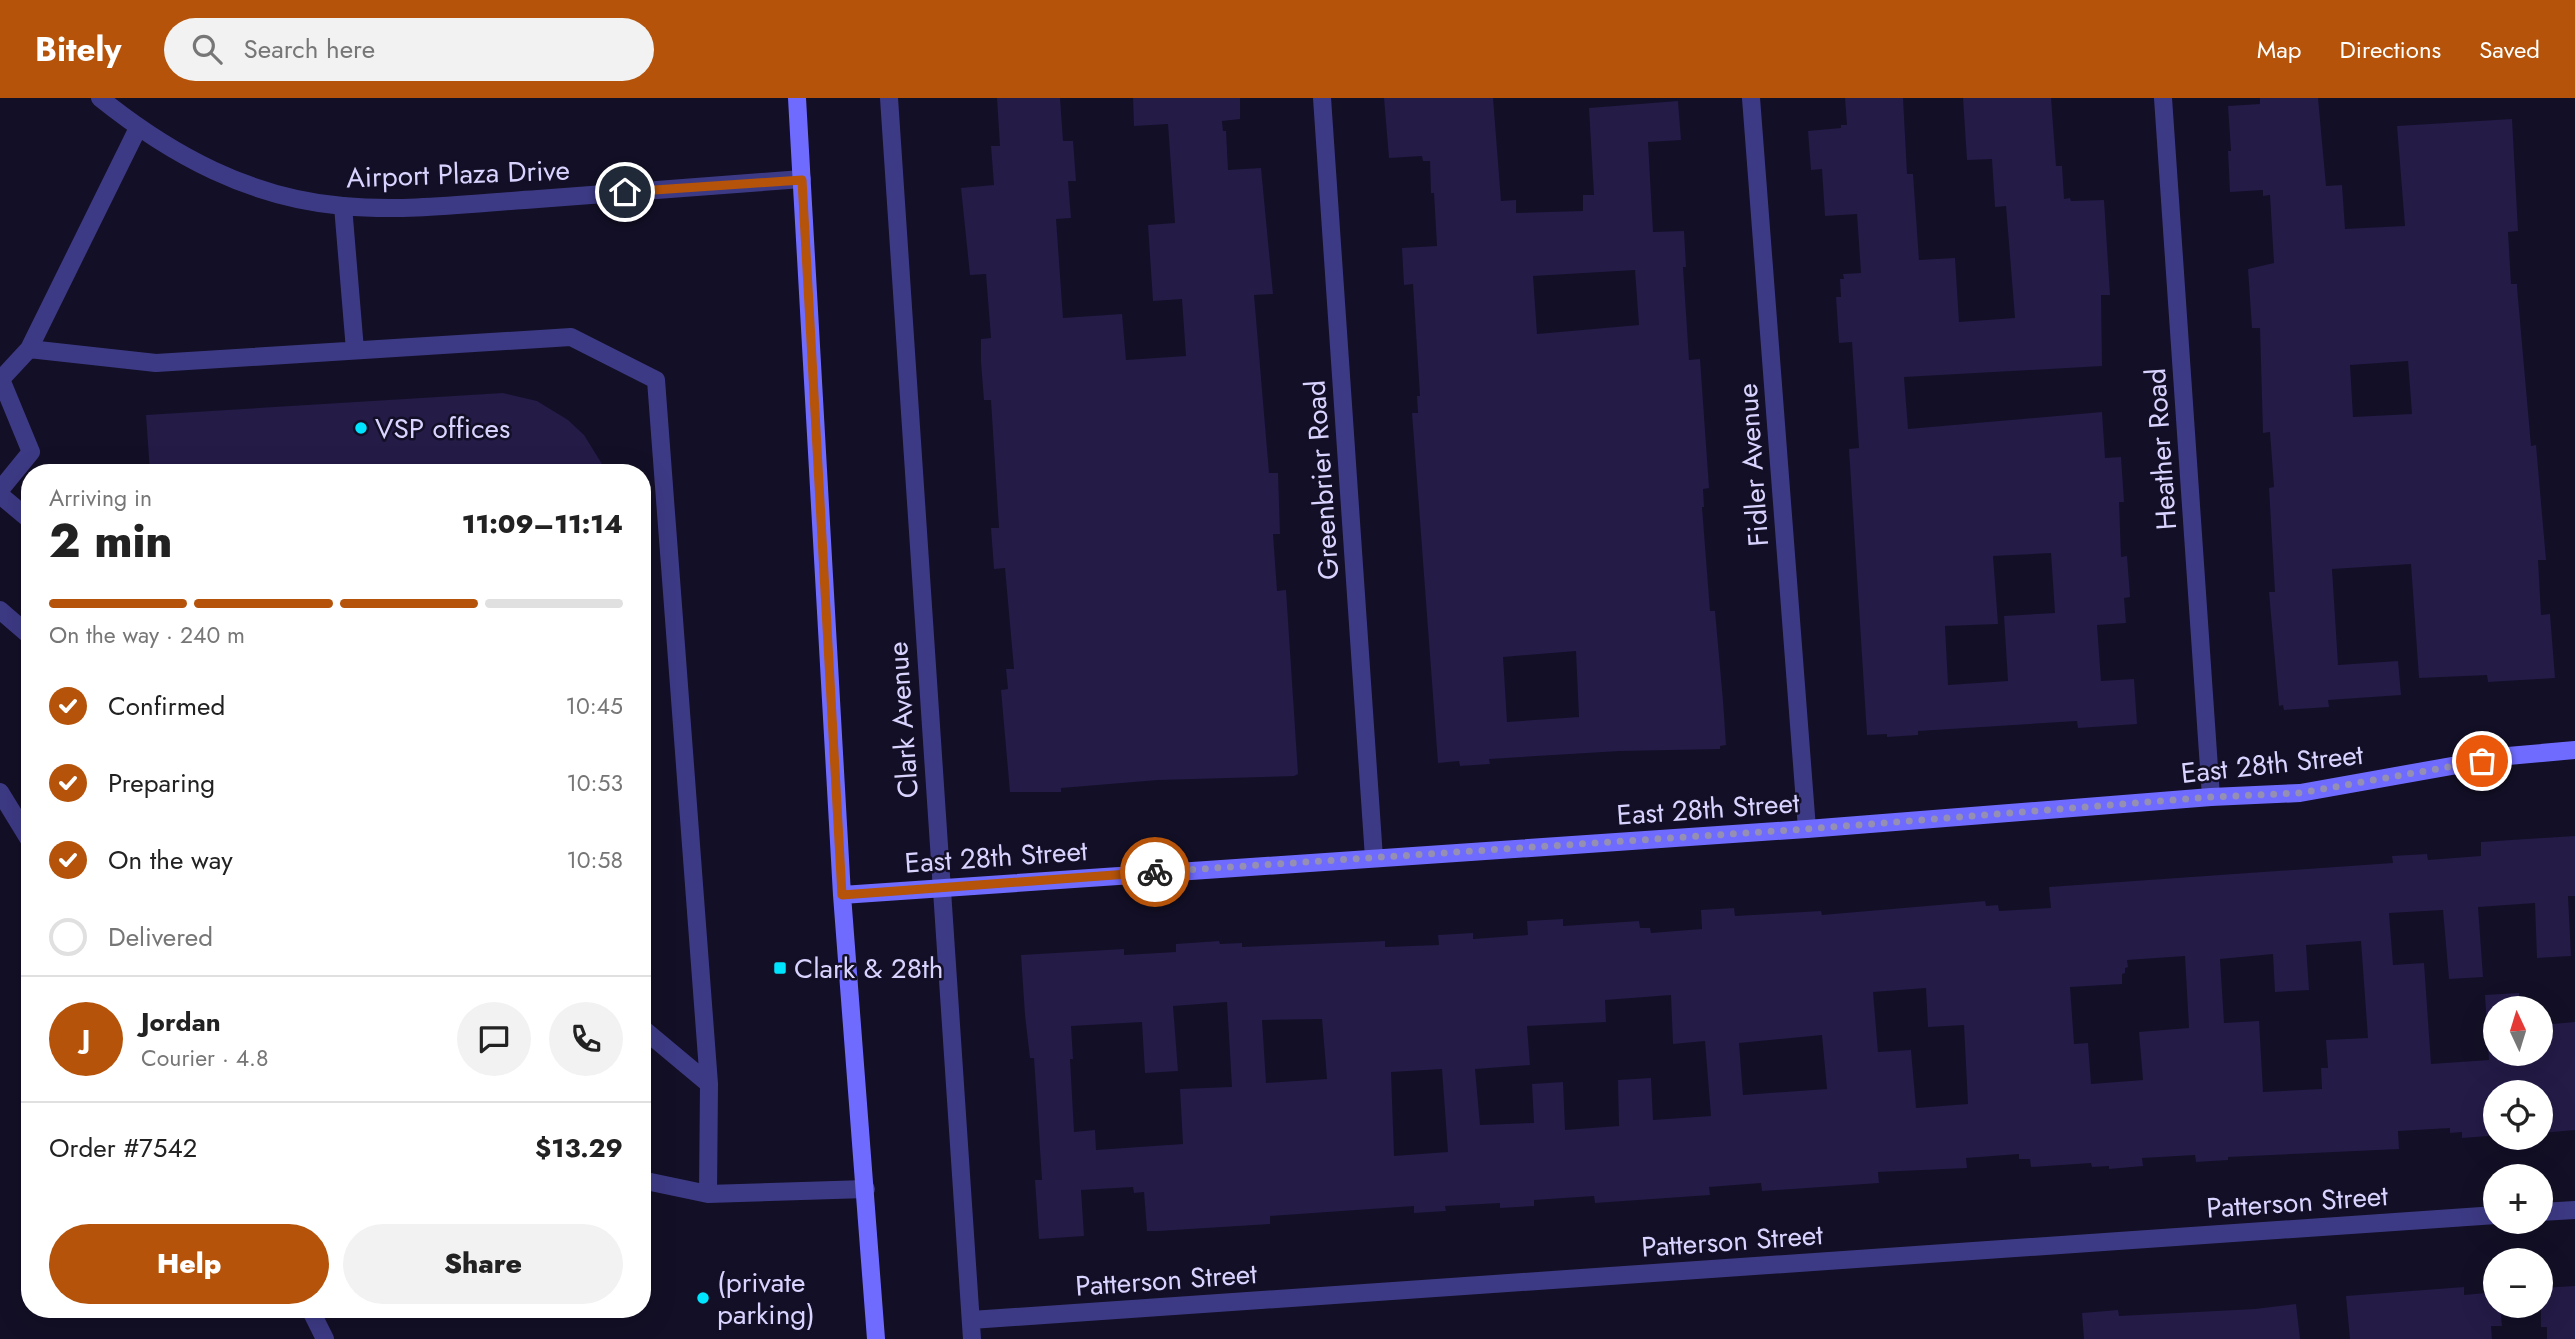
<!DOCTYPE html>
<html lang="en">
<head>
<meta charset="utf-8">
<style>
	body { margin:0; font-family:Jost,sans-serif; background:#f2f2f2; color:#222; height:100vh; display:flex; flex-direction:column; font-size:26px; white-space:nowrap }
	* { box-sizing:border-box; margin:0 }
	p { font-size:23px; color:#767676 }
	.icon { flex:none; width:38px; height:38px; fill:none; stroke:currentColor; stroke-width:2; stroke-linecap:round; stroke-linejoin:round }
	.map { position:relative; flex:1; overflow:hidden }
	.side { position:absolute; left:21px; top:366px; width:630px; height:854px; display:flex; flex-direction:column; background:#fff; border-radius:28px; box-shadow:0 7px 28px #0002 }
	.side>* { flex:none }
	.needle { width:46px; rotate:356deg }
	.controls { position:absolute; left:2483px; top:898px; display:grid; gap:14px }
	.controls a { display:grid; place-items:center; width:70px; height:70px; border-radius:50%; background:#fff; box-shadow:0 7px 28px #0002; font-size:35px }
	.pin { position:absolute; display:grid; place-items:center; width:60px; height:60px; color:#fff; margin:-30px; border:4px solid #fff; border-radius:50%; box-shadow:0 2px 7px #0007 }
	.courier { position:absolute; display:grid; place-items:center; width:70px; height:70px; margin:-35px; border:5px solid #b45309; border-radius:50%; background:#fff; color:#222; box-shadow:0 2px 9px #0007 }
	.overview em { font-style:normal; font-weight:800 }
	.overview div { display:flex; flex-direction:column-reverse }
	.overview { display:flex; align-items:center; justify-content:space-between; height:119px; padding:0 28px }
	h1 { font-size:46px; font-weight:800; line-height:52px }
	.bar { display:grid; grid-template-columns:repeat(4,1fr); gap:10px 7px; align-content:center; height:84px; padding:0 28px }
	.bar i { height:9px; border-radius:5px; background:#e0e0e0 }
	.bar .current { background:#b45309 }
	.bar p { grid-column:span 4 }
	.line { display:flex; align-items:center; gap:18px; padding:0 28px; border-top:2px solid #e0e0e0 }
	.line div { flex:1 }
	.round { display:grid; place-items:center; flex:none; width:74px; height:74px; border-radius:37px; background:#f2f2f2 }
	ol { padding:0 28px; list-style:none }
	li { display:flex; align-items:center; gap:21px; height:77px }
	li p { margin-inline-start:auto }
	li .icon { padding:7px; border-radius:50%; background:#b45309; color:#fff; stroke-width:4 }
	li:last-child { color:#767676 }
	li i { width:38px; height:38px; border:4px solid #e0e0e0; border-radius:50% }
	.primary-button { display:flex; gap:14px; margin-top:auto; padding:14px 28px }
	.primary-button a { flex:1; height:80px; border-radius:42px; background:#b45309; color:#fff; font-size:28px; font-weight:800; line-height:80px; text-align:center }
	.primary-button a+a { background:#f2f2f2; color:#222 }
	header { display:flex; align-items:center; gap:42px; box-sizing:border-box; height:98px; padding:0 35px; background:#b45309; color:#fff }
	header strong { font-size:33px }
	nav { display:flex; gap:38px; margin-inline-start:auto; font-size:24px }
	.search { width:490px; height:63px; background:#f2f2f2; display:flex; align-items:center; gap:18px; box-sizing:border-box; padding:0 24px; border-radius:38px; color:#767676; font-size:26px }
	.map>svg:first-child { display:block }
	.building { fill:#241b47; fill-rule:evenodd }
	.lines { fill:none; stroke-linecap:round; stroke-linejoin:round }
	.lane { stroke:#3d3a85; stroke-width:18 }
	.street { stroke:#3d3a85; stroke-width:18 }
	.secondary { stroke:#6f6bff; stroke-width:18 }
	.done { stroke:#948fb3; stroke-width:7; stroke-dasharray:0 12.6 }
	.route { stroke:#b45309; stroke-width:9 }
	.poi-dot { fill:#00e5ff; stroke:#130f26; stroke-width:2.5 }
	.labels { text-anchor:middle; dominant-baseline:central; stroke-width:5; stroke-linejoin:round; paint-order:stroke }
	.street-label { font-size:28px; fill:#d9d4ff; stroke:#130f26 }
	.poi-label { font-size:28px; fill:#d9d4ff; stroke:#130f26; text-anchor:start }
</style>
</head>
<body>
<header>
<strong>Bitely</strong>
<div class="search"><svg class="icon" aria-label="search" viewBox="0 0 24 24"><circle cx="10" cy="10" r="6"/><path d="M15 15l6 6"/></svg>Search here</div>
<nav><a>Map</a><a>Directions</a><a>Saved</a></nav>
</header>
<div class="map">
<svg width="2575" height="1241" viewBox="0 0 2575 1241">
	<rect width="100%" height="100%" fill="#130f26"/>
	<path class="building" d="M997,0H1060L1063,43H1073L1076,83H1068L1071,120L1056,121L1063,220L1122,216L1126,262L1186,258L1182,201L1153,203L1148,127L1175,125L1168,26L1134,28L1133,0H1240V21L1222,23L1223,33H1226L1228,72L1261,70L1273,196L1254,197L1269,375H1278L1280,436H1273L1277,493L1286,492L1298,676L1294,678L1158,682L1061,690V694H1010L1001,592L1008,591L1006,571H1014L1005,470L994,471L991,430H999L991,302H984L981,264V241L991,240L986,176L970,177L961,90L994,87L991,48H1000Z
		M1384,0H1493L1501,103L1516,102V115L1583,113V97H1594L1589,10L1678,3L1681,42L1648,44L1653,134L1684,133L1686,169H1683L1689,262L1700,261L1709,390L1703,391L1704,409H1702L1710,513H1715L1723,603L1726,647L1720,648V651L1620,653L1489,661L1490,666L1460,668L1459,663L1438,665L1412,315H1418L1417,298H1420L1413,186L1404,187L1402,150L1437,148L1434,95H1431L1430,63H1423L1422,58L1389,60ZM1635,172L1639,227L1537,236L1533,178ZM1576,553L1579,619L1507,624L1503,559Z
		M1845,0H1903L1907,76H1913L1919,162L1955,160L1959,224L2015,220L2006,108L1995,109L1992,61L1967,62L1963,0H2051L2056,68H2062L2064,101L2070,100L2071,103L2104,102L2110,197H2101L2102,268L1904,279L1908,331L2102,314L2105,360L2121,359L2124,404H2119L2121,459L2127,458L2130,499L2124,500L2126,525L2097,527L2101,583L2134,581L2137,626L2078,630L2077,623L1918,633V637L1887,639V636L1867,637L1849,351L1859,350L1852,244L1839,245L1836,199H1841L1840,181H1844L1843,176L1861,175L1857,116L1825,118L1822,71L1811,72L1808,33L1841,30V27H1847ZM2051,455L2055,515L2004,518L2008,583L1948,587L1945,528L1998,526L1993,458Z
		M2260,0H2318L2326,88L2342,87L2345,131L2405,128L2397,28L2512,21L2518,133L2508,134L2511,186H2517V189L2531,348L2536,347L2546,462H2538L2541,517L2550,516L2555,580L2488,584L2487,577L2419,580L2411,466L2332,471L2338,567L2398,563L2401,597L2328,602L2329,609L2284,612L2283,607L2279,608L2269,494H2275L2269,390L2274,389L2270,334L2263,335L2260,230H2252L2248,171L2274,165L2270,97L2263,98V92L2230,94L2228,53H2231L2228,8L2260,6ZM2408,263L2412,316L2353,319L2350,267Z
		M503,295L537,303L568,322L584,337L607,374H150L146,317Z
		M2575,738V798H2568L2571,858L2537,860L2535,805L2478,809L2483,879L2449,881L2443,812L2389,815L2393,867L2424,865L2431,966L2489,962L2485,897L2519,895V910H2496V956H2541V927L2575,924V1032L2541,1035V994H2496V1000H2486L2488,1038L2462,1040V1034L2450,1035V1030L2398,1033L2399,1051L2228,1059V1062L2196,1064L2195,1057L2142,1060L2143,1068L2109,1071V1068L2092,1069L2091,1065L2031,1069L2030,1061H2019V1056L1966,1060L1967,1070L1878,1074L1879,1085L1762,1093L1761,1085L1709,1089L1710,1097L1595,1105L1594,1098L1534,1102V1108L1500,1110V1105L1445,1108L1446,1113L1414,1115V1108L1270,1118V1126L1158,1133H1147L1144,1094L1134,1095L1133,1089L1081,1092L1084,1138L1039,1141L1035,1082H1042L1037,1005L1034,960H1030L1025,917L1021,857L1124,851V857L1176,854V846L1219,843L1220,846L1242,845V849L1385,843V849L1439,847L1438,837L1473,835V841L1528,837L1527,823L1563,821V828L1639,823L1640,830H1650L1651,835L1702,831L1701,812L1734,810L1735,818L1821,813L1822,817L1985,803L1986,808L1998,807L1999,813L2051,810L2049,789L2393,765L2392,758L2427,756L2428,762L2481,758V744ZM2361,843L2368,940L2326,942L2328,970H2321L2322,991L2263,994L2259,923L2224,925L2220,861L2273,856L2275,894L2309,892L2306,847ZM2185,858L2189,930L2139,934L2143,982L2091,986L2088,945L2074,946L2070,889L2122,886V876L2125,875V870L2128,869L2127,862ZM1926,890L1928,929L1964,927L1968,1006L1916,1010L1911,952L1878,954L1873,894ZM1671,897L1673,946L1705,943L1711,1018L1653,1022L1651,980L1618,982L1619,1028L1565,1032L1563,984L1532,986L1534,1025L1480,1027L1475,971L1530,967L1527,928L1606,924L1605,902ZM1227,904L1232,989L1180,991L1183,1046L1096,1052L1095,1032L1074,1034L1070,961H1073L1071,928L1142,924L1145,975L1178,973L1173,908ZM1322,921L1327,981L1266,985L1262,922ZM1822,937L1827,991L1743,997L1739,945ZM1442,971L1448,1054L1394,1058L1391,974Z
		M2575,1188V1241H2547V1229H2541V1190Z
		M2464,1189V1197L2496,1194V1208H2500L2502,1228H2491L2492,1241H2350L2346,1198Z
		M2296,1206L2300,1241H2084L2082,1215L2118,1212L2119,1218L2255,1211Z"/>
	<g class="lines">
		<path class="lane" d="M343,108L355,252
			M29,251L156,265L571,239L656,282L709,986
			M0,279L31,354L0,392
			M2,280L29,251L138,30
			M0,397L30,422
			M0,512L30,538
			M0,694L30,743
			M642,930L709,986L708,1096L866,1091
			M642,1079L646,1083L708,1096
			M310,1211L325,1241"/>
		<path class="street" d="M100,0C171,57 250,100 343,108C407,114 474,105 538,101C626,94 714,88 802,81
			M889,0L972,1241
			M1322,0L1374,760
			M1751,0L1807,731
			M2163,0L2211,699
			M2541,1114L2575,1112
			M971,1222L2496,1117"/>
		<path class="secondary" d="M797,0L842,797L876,1241
			M842,797L1807,731L2211,699L2300,695L2508,658L2575,652"/>
	</g>
	<g class="lines">
		<path class="done" d="M1155,774L1807,731L2211,699L2300,695L2482,663"/>
		<path class="route" d="M625,94L802,82L842,797L1155,774"/>
	</g>
	<g class="poi-dot">
		<circle cx="361" cy="330" r="7"/>
		<rect x="773" y="863" width="14" height="14" rx="3.5"/>
		<circle cx="703" cy="1200" r="7"/>
	</g>
	<g class="labels">
		<g class="street-label">
			<text transform="translate(458 76) rotate(-2)">Airport Plaza Drive</text>
			<text transform="translate(2161 351) rotate(-94)">Heather Road</text>
			<text transform="translate(1753 367) rotate(-94)">Fidler Avenue</text>
			<text transform="translate(1322 382) rotate(-94)">Greenbrier Road</text>
			<text transform="translate(903 622) rotate(-94)">Clark Avenue</text>
			<text transform="translate(2272 666) rotate(-6)">East 28th Street</text>
			<text transform="translate(1708 711) rotate(-4)">East 28th Street</text>
			<text transform="translate(996 759) rotate(-4)">East 28th Street</text>
			<text transform="translate(2297 1104) rotate(-4)">Patterson Street</text>
			<text transform="translate(1732 1143) rotate(-4)">Patterson Street</text>
			<text transform="translate(1166 1182) rotate(-4)">Patterson Street</text>
		</g>
		<g class="poi-label">
			<text x="375" y="330">VSP offices</text>
			<text x="794" y="870">Clark &amp; 28th</text>
			<text x="717" y="1184">(private<tspan x="717" dy="32">parking)</tspan></text>
		</g>
	</g>
</svg>
<div class="controls">
<a><svg class="needle" viewBox="-14 -14 28 28"><path d="M0-13l5 13h-10z" fill="#e53935"/><path d="M0 13l5-13h-10z" fill="#767676"/></svg></a>
<a><svg class="icon" aria-label="locate" viewBox="0 0 24 24"><circle cx="12" cy="12" r="6"/><path d="M12 2v4M12 18v4M2 12h4M18 12h4"/></svg></a>
<a>+</a>
<a>−</a>
</div>
<div class="pin" style="left:2482px;top:663px;background:#ea580c"><svg class="icon" aria-label="bag" viewBox="0 0 24 24"><path d="M5 8h14l-1 12H6zM9 8a3 3 0 0 1 6 0"/></svg></div>
<div class="pin" style="left:625px;top:94px;background:#1f2937"><svg class="icon" aria-label="home" viewBox="0 0 24 24"><path d="M3 11l9-7 9 7M6 9v11h12V9"/></svg></div>
<div class="courier" style="left:1155px;top:774px"><svg class="icon" aria-label="bike" viewBox="0 0 24 24"><circle cx="6" cy="16" r="4"/><circle cx="18" cy="16" r="4"/><path d="M6 16l4-8h5l3 8M10 8l3 8H6M13 5h3"/></svg></div>
<section class="side">
<div class="overview"><div><h1>2 min</h1><p>Arriving in</p></div><em>11:09–11:14</em></div>
<div class="bar"><i class="current"></i><i class="current"></i><i class="current"></i><i></i><p>On the way · 240 m</p></div>
<ol>
<li><svg class="icon" aria-label="check" viewBox="0 0 24 24"><path d="M5 12l5 5 9-10"/></svg>Confirmed<p>10:45</p></li>
<li><svg class="icon" aria-label="check" viewBox="0 0 24 24"><path d="M5 12l5 5 9-10"/></svg>Preparing<p>10:53</p></li>
<li><svg class="icon" aria-label="check" viewBox="0 0 24 24"><path d="M5 12l5 5 9-10"/></svg>On the way<p>10:58</p></li>
<li><i></i>Delivered</li>
</ol>
<div class="line" style="height:126px"><b class="round" style="background:#b45309;color:#fff">J</b><div><b>Jordan</b><p>Courier · 4.8</p></div><a class="round"><svg class="icon" aria-label="chat" viewBox="0 0 24 24"><path d="M4 5h16v11H9l-5 4z"/></svg></a><a class="round"><svg class="icon" aria-label="phone" viewBox="0 0 24 24"><path d="M5 4h4l2 5-3 2q2 4 5 5l2-3 5 2v4C11 20 4 13 5 4z"/></svg></a></div>
<div class="line" style="height:91px"><div>Order #7542</div><b>$13.29</b></div>
<div class="primary-button"><a>Help</a><a>Share</a></div>
</section>
</div>
</body>
</html>
